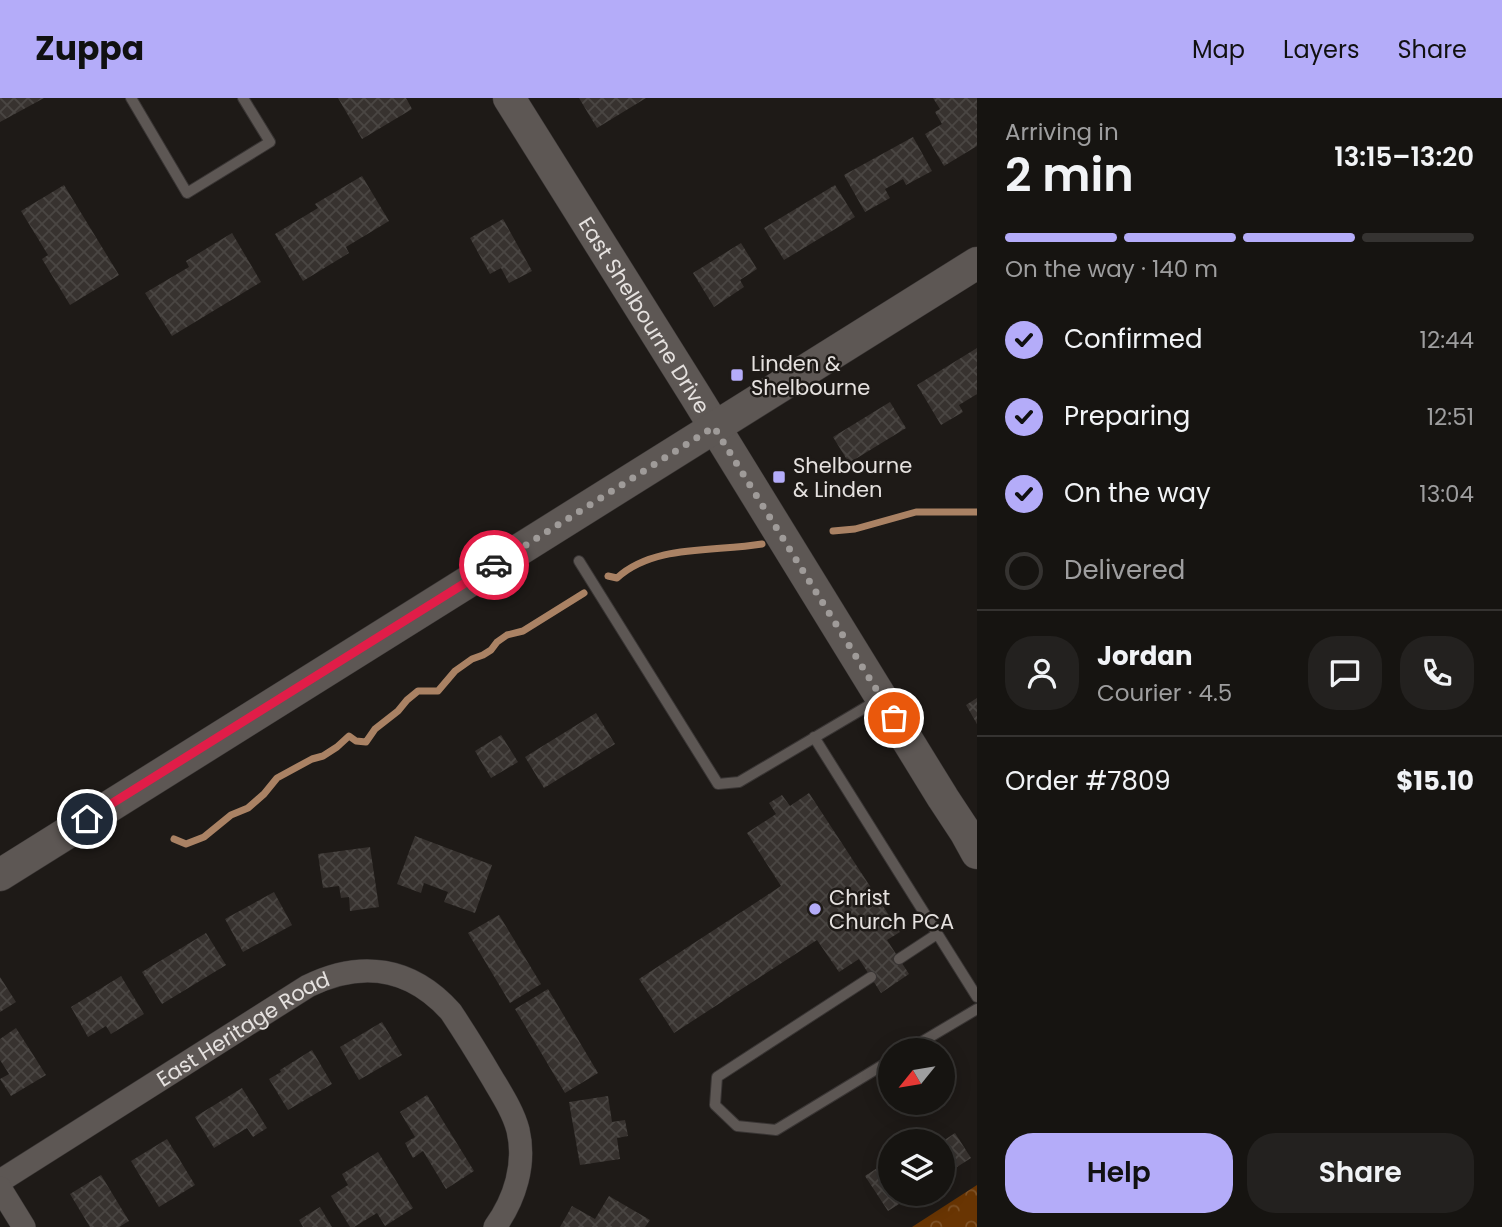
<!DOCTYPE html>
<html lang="en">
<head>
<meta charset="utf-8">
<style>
	body { margin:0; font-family:Poppins,sans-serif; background:#23211f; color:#f1f3f6; height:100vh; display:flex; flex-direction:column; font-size:26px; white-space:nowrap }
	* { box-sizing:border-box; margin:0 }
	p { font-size:23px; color:#9e9e9f }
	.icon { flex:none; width:38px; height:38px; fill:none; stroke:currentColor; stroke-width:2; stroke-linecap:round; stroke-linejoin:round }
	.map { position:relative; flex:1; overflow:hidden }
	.side { display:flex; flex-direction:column; background:#161411; width:525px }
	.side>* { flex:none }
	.needle { width:46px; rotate:240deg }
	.fabs { position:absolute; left:878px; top:940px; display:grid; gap:14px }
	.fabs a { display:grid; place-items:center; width:77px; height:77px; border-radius:50%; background:#161411; box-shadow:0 4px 18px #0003,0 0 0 2px #353331; font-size:35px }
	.pin { position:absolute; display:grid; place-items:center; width:60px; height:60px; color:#fff; margin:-30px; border:4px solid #fff; border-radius:50%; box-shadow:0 2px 7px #0007 }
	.courier { position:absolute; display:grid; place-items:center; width:70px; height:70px; margin:-35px; border:5px solid #e11d48; border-radius:50%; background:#fff; color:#222; box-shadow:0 2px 9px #0007 }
	.summary em { font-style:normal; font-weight:600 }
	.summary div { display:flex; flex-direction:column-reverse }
	.summary { display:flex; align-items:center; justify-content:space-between; height:119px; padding:0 28px }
	h1 { font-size:46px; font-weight:600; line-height:52px }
	.bar { display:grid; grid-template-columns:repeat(4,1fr); gap:10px 7px; align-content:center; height:84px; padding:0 28px }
	.bar i { height:9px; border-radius:5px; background:#353331 }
	.bar .current { background:#b4acf9 }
	.bar p { grid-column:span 4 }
	.line { display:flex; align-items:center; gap:18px; padding:0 28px; border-top:2px solid #353331 }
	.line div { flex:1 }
	.round { display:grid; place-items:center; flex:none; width:74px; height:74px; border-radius:28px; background:#23211f }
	ol { padding:0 28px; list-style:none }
	li { display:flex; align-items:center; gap:21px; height:77px }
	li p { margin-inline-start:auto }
	li .icon { padding:7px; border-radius:50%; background:#b4acf9; color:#111; stroke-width:4 }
	li:last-child { color:#9e9e9f }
	li i { width:38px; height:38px; border:4px solid #353331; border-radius:50% }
	.action { display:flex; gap:14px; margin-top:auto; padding:14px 28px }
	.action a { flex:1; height:80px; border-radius:28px; background:#b4acf9; color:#111; font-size:28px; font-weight:600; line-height:80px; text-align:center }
	.action a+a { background:#23211f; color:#f1f3f6 }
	header { display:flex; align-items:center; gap:42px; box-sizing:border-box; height:98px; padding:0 35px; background:#b4acf9; color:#111 }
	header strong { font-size:33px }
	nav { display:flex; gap:38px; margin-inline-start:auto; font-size:24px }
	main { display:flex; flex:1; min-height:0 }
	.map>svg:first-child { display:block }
	.forest { fill:url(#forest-crowns) }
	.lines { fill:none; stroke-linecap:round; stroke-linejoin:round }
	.stream { stroke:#aa8264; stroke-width:7 }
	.building { fill:url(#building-cross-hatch) }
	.lane-casing { stroke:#393534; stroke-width:12 }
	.street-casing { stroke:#393534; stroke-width:24 }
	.secondary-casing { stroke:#393534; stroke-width:33 }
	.lane { stroke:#5d5754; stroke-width:10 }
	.street { stroke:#5d5754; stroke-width:23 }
	.secondary { stroke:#5d5754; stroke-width:32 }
	.done { stroke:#9f9b99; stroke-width:7; stroke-dasharray:0 12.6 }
	.route { stroke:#e11d48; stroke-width:9 }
	.poi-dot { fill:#b4acf9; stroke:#1e1a17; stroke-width:2.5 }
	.labels { text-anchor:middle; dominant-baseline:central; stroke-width:5; stroke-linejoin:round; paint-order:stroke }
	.street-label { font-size:21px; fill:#e5e1df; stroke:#1e1a17 }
	.poi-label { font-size:21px; fill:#e5e1df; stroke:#1e1a17; text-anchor:start }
</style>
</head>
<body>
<header>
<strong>Zuppa</strong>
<nav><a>Map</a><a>Layers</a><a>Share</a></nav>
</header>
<main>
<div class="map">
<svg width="977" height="1129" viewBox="0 0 977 1129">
	<defs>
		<pattern id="forest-crowns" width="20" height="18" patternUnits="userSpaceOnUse" patternTransform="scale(1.75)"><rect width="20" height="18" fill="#693503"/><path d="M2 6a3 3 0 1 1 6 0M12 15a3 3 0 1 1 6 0" fill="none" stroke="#7e5227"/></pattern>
		<pattern id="building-cross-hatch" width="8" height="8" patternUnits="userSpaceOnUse" patternTransform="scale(1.75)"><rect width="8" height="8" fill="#37322f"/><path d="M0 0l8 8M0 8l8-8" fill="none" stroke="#4a4643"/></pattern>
	</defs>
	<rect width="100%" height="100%" fill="#1e1a17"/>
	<path class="forest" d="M977,1087V1129H912Z"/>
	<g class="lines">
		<path class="stream" d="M833,433L855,431L916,414H977
			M608,478L617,480C654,446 715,454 762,446
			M174,741L186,746L204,739L231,717L248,710L264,696L277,680L312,661L323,658L337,649L349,638L356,643L366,644L375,631L398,613L407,602L418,593H438L455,573L472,561L483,557L491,552L497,544L507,537L523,533L584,495"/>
	</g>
	<path class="building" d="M0,0H44L0,24Z
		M338,0H406L412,11L362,41Z
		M579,0H646L597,30Z
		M933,0H977V48L944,68L925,36L942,26L935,14L940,11Z
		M913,39L932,73L906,87L903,81L885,91L890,100L865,114L844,77Z
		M362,78L389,123L346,149L349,155L303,183L275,136L318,110L315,106Z
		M64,87L119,177L70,207L42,161L48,157L21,113Z
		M835,87L855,119L784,162L764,130Z
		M503,121L532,173L509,185L501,170L490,176L470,140Z
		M232,135L261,184L172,238L145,195L189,169L186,163Z
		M741,145L757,171L740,182L744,189L714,209L693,175Z
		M977,250V296L959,307L963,314L941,327L917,287Z
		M890,304L906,330L849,365L833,339Z
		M977,600V626L966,607Z
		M596,615L615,646L544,690L525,659Z
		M501,637L518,664L491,680L475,653Z
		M809,695L900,834L887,842L909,876L881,895L859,861L839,874L817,842L674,935L639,881L781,788L747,735L776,716L769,705L782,697L790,708Z
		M415,738L492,767L475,815L444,804L448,794L424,785L421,795L397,786Z
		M370,749L379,809L350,813L349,799L341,800L339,788L323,790L318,756Z
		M274,794L292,827L243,854L225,821Z
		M499,817L541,886L510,905L468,835Z
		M206,835L226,867L162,906L142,874Z
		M121,878L144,916L111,936L106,928L88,939L71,909Z
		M0,879L16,904L0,914Z
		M548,891L598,975L565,995L515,911Z
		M382,924L402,957L359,982L340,949Z
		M16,930L46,977L11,998L0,981L9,976L0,962V941Z
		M312,952L332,986L288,1012L269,981L281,974L280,972Z
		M242,990L267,1030L253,1039L247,1030L214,1050L195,1019Z
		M427,997L474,1073L446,1091L423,1053L413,1060L405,1045L415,1039L400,1014Z
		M608,998L612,1024L625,1022L628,1038L617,1040L620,1061L580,1067L569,1004Z
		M955,1035L971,1060L943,1078V1043Z
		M167,1041L195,1087L159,1109L131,1063Z
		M378,1054L413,1110L385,1128L377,1115L354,1129H350L331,1098L348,1087L342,1076Z
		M891,1061V1096H915L888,1113L865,1078Z
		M101,1077L129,1123L119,1129H90L70,1096Z
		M609,1098L650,1122L645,1129H560L572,1108L595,1121Z
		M320,1109L332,1129H303L299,1122Z"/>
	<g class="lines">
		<g class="lane-casing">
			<path id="lane" d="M131,0L187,95L270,44L243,0
				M579,463L718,686L739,684L878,602
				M814,639L977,899
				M899,861L937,836
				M871,879L717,979L715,1007L737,1028L776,1032L891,962
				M908,952L977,911"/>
		</g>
		<g class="street-casing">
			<g id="street">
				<path id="s1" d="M0,1083L308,888C361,862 411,869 451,914C465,935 478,956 491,978C501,995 513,1013 518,1032C526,1066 515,1101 495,1129"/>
				<path d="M0,1090L24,1129"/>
			</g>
		</g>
		<g class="secondary-casing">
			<g id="secondary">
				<path id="s2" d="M509,0L695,297L943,700L966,735L977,755"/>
				<path d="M0,777L977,165"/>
			</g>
		</g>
		<use href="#lane" class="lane"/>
		<use href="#street" class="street"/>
		<use href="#secondary" class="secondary"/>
	</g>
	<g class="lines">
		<path class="done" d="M494,467L714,329L894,620"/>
		<path class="route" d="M87,721L494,467"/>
	</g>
	<g class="poi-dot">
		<rect x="730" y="270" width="14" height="14" rx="3.5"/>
		<rect x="772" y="372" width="14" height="14" rx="3.5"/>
		<circle cx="815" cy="811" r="7"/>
	</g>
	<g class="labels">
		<g class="street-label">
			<text stroke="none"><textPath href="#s2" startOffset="256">East Shelbourne Drive</textPath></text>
			<text stroke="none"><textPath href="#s1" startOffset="287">East Heritage Road</textPath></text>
		</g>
		<g class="poi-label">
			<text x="751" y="265">Linden &amp;<tspan x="751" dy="24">Shelbourne</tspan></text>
			<text x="793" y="367">Shelbourne<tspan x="793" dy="24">&amp; Linden</tspan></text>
			<text x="829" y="799">Christ<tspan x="829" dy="24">Church PCA</tspan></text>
		</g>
	</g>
</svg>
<div class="fabs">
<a><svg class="needle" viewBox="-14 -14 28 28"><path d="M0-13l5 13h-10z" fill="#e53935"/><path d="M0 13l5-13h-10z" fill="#9e9e9f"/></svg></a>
<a><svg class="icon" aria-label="layers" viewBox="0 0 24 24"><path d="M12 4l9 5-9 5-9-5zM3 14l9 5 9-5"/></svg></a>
</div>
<div class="pin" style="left:894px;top:620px;background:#ea580c"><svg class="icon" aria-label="bag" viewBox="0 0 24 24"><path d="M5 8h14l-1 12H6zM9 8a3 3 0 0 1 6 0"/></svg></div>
<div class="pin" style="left:87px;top:721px;background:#1f2937"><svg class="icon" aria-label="home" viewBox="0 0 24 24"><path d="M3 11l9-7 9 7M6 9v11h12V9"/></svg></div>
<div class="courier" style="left:494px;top:467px"><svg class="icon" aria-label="car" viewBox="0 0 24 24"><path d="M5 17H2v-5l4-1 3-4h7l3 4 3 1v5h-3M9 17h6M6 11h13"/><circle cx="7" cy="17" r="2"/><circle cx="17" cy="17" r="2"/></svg></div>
</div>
<section class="side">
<div class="summary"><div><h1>2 min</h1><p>Arriving in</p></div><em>13:15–13:20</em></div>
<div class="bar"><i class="current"></i><i class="current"></i><i class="current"></i><i></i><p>On the way · 140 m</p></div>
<ol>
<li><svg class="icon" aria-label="check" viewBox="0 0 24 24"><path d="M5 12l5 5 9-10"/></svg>Confirmed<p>12:44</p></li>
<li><svg class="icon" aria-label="check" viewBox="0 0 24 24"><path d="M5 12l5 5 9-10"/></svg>Preparing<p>12:51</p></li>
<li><svg class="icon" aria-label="check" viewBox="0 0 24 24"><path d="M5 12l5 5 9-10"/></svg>On the way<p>13:04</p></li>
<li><i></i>Delivered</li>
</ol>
<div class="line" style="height:126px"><a class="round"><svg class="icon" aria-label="person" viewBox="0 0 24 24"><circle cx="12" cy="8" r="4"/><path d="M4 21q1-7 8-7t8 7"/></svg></a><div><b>Jordan</b><p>Courier · 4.5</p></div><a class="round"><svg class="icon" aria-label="chat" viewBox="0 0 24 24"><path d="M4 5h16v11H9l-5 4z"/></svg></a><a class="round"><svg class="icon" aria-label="phone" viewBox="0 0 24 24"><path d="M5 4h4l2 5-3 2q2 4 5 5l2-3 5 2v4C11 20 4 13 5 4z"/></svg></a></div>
<div class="line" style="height:91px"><div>Order #7809</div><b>$15.10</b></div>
<div class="action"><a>Help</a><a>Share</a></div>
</section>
</main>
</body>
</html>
